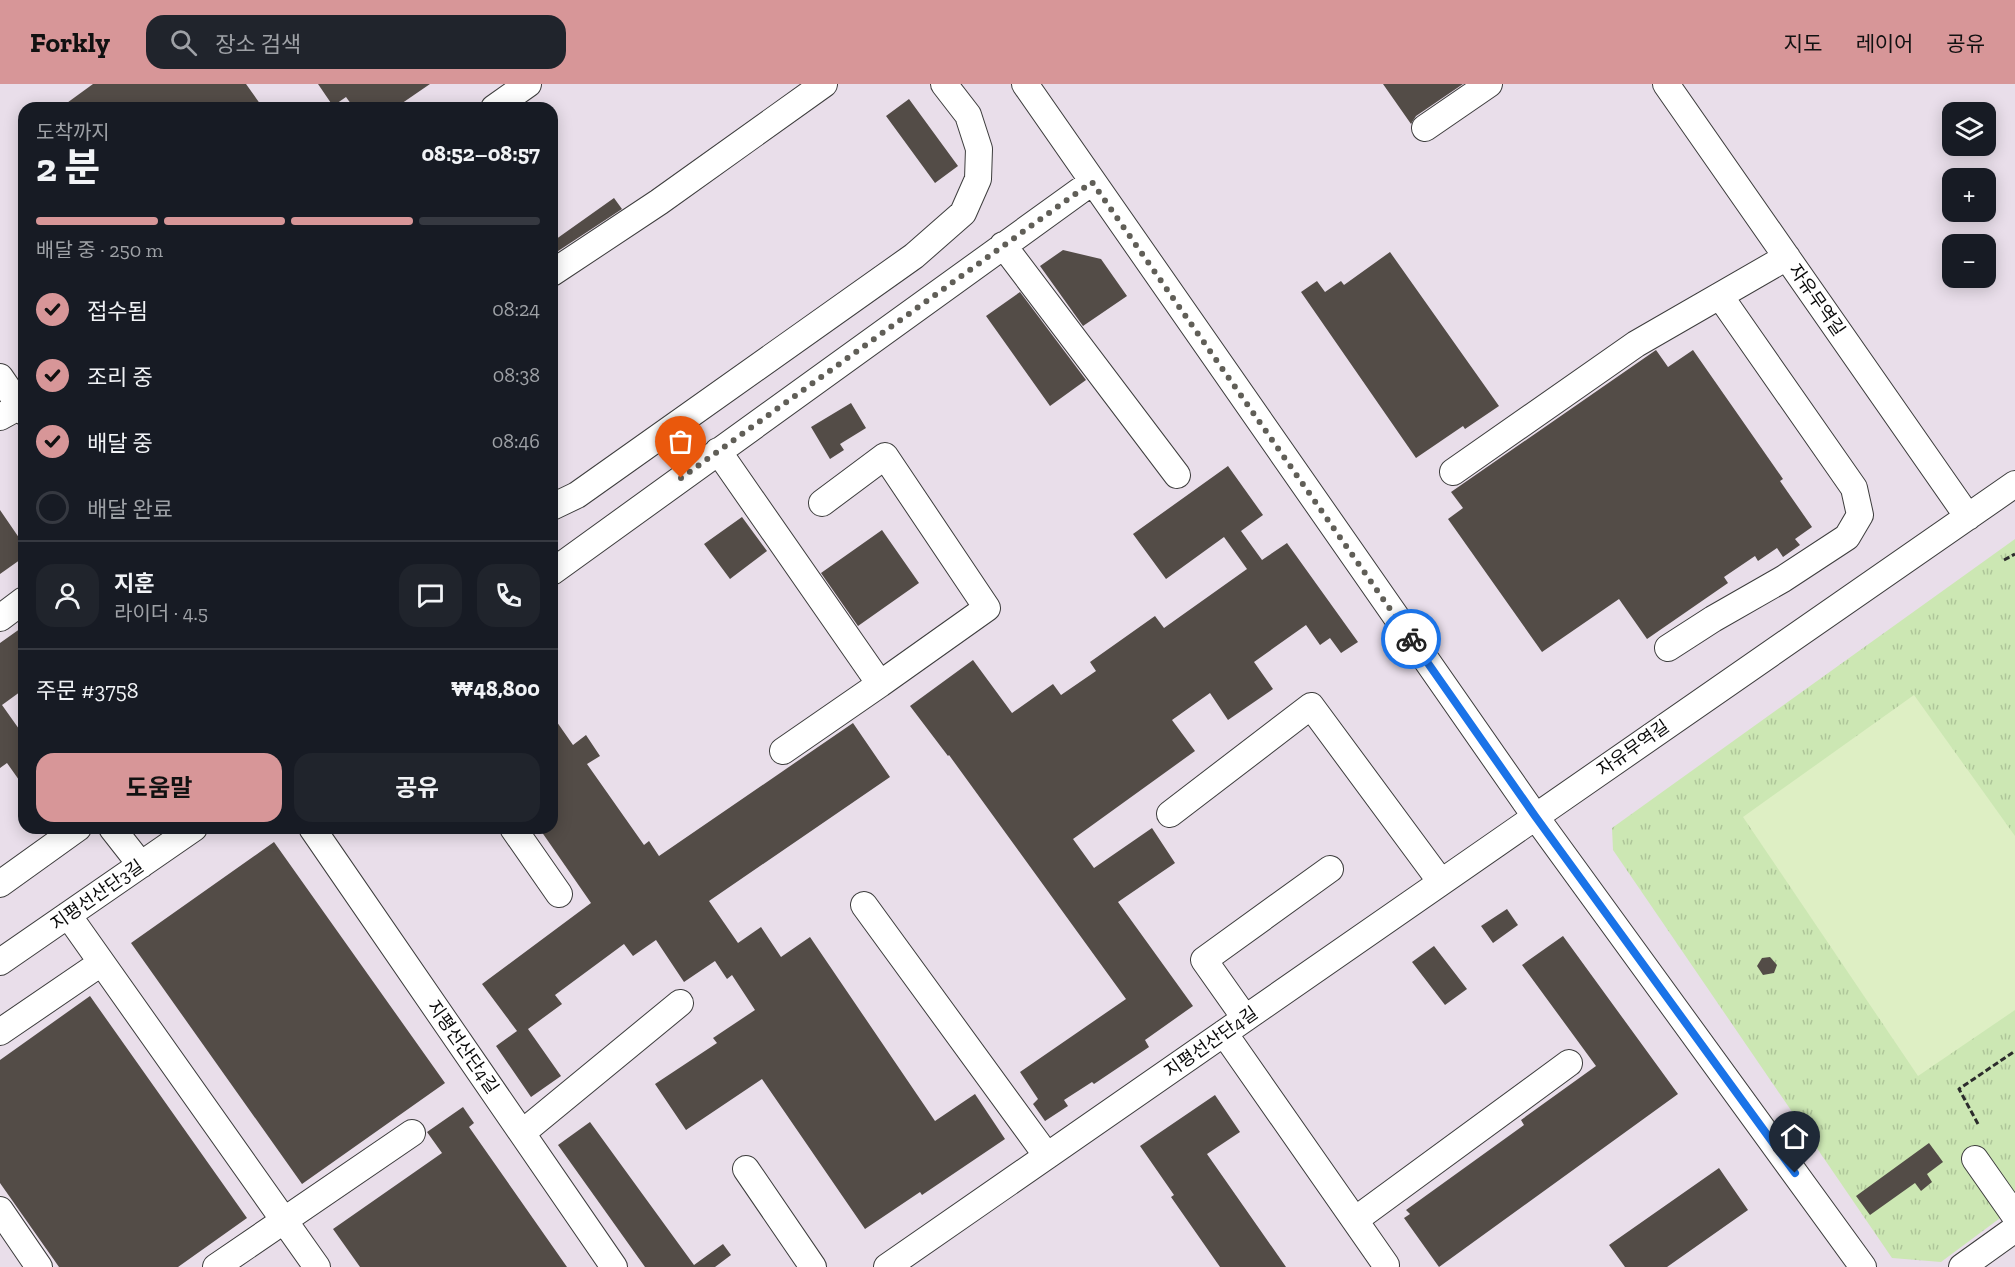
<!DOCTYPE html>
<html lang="ko">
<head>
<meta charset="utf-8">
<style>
	body { margin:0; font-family:"Zilla Slab","Noto Sans KR",serif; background:#20242c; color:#f1f3f6; height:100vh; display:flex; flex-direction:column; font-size:22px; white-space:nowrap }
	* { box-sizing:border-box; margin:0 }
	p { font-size:20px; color:#9ea1a6 }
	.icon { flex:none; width:33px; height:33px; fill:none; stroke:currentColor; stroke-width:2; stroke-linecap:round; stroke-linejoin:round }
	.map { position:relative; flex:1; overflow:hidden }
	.details { position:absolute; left:18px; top:18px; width:540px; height:732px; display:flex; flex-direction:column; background:#171b24; border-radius:18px; box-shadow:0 3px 15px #0003 }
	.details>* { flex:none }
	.fabs { position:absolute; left:1942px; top:18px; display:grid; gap:12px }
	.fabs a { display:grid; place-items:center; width:54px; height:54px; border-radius:12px; background:#171b24; box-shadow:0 3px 15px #0003; font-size:30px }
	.pin { position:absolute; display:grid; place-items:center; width:51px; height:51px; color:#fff; margin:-62px -26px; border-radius:50% 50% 50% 0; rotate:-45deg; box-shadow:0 0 6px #0007 }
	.pin .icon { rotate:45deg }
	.courier { position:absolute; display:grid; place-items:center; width:60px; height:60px; margin:-30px; border:4px solid #1a73e8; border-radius:50%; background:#fff; color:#222; box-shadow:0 2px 8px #0007 }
	.headline em { font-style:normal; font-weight:700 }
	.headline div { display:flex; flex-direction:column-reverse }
	.headline { display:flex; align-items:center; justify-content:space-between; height:102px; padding:0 18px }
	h1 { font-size:39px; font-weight:700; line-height:45px }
	.bar { display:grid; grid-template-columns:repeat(4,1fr); gap:9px 6px; align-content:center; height:72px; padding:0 18px }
	.bar i { height:8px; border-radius:4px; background:#363941 }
	.bar .selected { background:#d79698 }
	.bar p { grid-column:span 4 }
	.line { display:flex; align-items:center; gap:15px; padding:0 18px; border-top:2px solid #363941 }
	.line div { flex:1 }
	.round { display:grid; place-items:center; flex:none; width:63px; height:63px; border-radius:18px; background:#20242c }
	ol { padding:0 18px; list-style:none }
	li { display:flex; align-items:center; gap:18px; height:66px }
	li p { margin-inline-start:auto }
	li .icon { padding:6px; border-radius:50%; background:#d79698; color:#111; stroke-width:4 }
	li:last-child { color:#9ea1a6 }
	li i { width:33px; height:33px; border:3px solid #363941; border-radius:50% }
	.cta { display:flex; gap:12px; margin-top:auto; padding:12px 18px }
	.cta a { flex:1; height:69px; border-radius:18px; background:#d79698; color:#111; font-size:24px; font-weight:700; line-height:69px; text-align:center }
	.cta a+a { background:#20242c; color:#f1f3f6 }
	header { display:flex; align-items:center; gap:36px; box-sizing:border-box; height:84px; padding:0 30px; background:#d79698; color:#111 }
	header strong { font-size:28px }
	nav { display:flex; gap:33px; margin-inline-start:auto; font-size:21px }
	.search { width:420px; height:54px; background:#20242c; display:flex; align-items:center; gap:15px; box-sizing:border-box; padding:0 21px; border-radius:18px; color:#9ea1a6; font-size:22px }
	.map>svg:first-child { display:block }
	.industrial { fill:#e9deea; fill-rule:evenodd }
	.park { fill:url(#park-tufts) }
	.pitch { fill:#deefc4 }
	.building { fill:#534c47 }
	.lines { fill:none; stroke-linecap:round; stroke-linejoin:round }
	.minor-casing { stroke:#3d3d3d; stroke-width:28 }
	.path { stroke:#2c2c2c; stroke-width:3; stroke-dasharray:6 3; stroke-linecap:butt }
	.minor { stroke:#fff; stroke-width:26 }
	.done { stroke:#605e57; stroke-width:6; stroke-dasharray:0 10.8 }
	.route { stroke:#1a73e8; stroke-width:8 }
	.labels { text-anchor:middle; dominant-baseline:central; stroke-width:6; stroke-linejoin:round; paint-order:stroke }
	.street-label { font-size:18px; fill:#0a0a0a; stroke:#fff }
</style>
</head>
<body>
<header>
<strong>Forkly</strong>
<div class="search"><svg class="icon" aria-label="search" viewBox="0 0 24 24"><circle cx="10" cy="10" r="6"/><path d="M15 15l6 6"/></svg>장소 검색</div>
<nav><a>지도</a><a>레이어</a><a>공유</a></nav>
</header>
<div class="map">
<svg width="2015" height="1183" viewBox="0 0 2015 1183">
	<defs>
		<pattern id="park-tufts" width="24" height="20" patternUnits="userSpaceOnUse" patternTransform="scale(1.5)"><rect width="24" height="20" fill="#cce7b3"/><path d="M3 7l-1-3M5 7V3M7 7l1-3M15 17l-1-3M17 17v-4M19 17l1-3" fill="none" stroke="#aec599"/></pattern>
	</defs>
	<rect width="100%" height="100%" fill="#fffbe7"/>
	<path class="industrial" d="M0,0H2015V1183H0ZM24,24H552V744H24ZM1953,28H1986V62H1953ZM1953,94H1986V128H1953ZM1953,160H1986V194H1953Z"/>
	<path class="park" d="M2015,455V1123L1941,1178L1892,1174L1613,766L1612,744Z"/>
	<path class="pitch" d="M1914,611L2015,752V926L1918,992L1743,733Z"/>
	<path class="building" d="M93,0H246L263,24H60Z
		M318,0H430L395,24H354L346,13L333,22Z
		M1383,0H1463L1416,32L1411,40Z
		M909,15L958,82L935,99L886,32Z
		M614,114L622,125L552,171V158Z
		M1063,166L1101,175L1127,212L1083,242L1040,182Z
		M1390,168L1499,322L1465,345L1463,342L1416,374L1301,208L1317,197L1325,208L1341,197L1344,201Z
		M1020,208L1086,296L1050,322L986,232Z
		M1656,266L1668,283L1693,266L1783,395L1780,397L1812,443L1795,455L1800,461L1783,473L1777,464L1758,477L1755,472L1724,493L1728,499L1647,555L1619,515L1542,568L1448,435L1463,424L1451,408Z
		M851,319L866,344L840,360L844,366L830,375L811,343Z
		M1228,382L1263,431L1241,447L1262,476L1287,459L1358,558L1341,569L1330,554L1320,561L1306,541L1254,578L1273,605L1228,636L1210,609L1172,636L1195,667L1073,755L1094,784L1152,744L1175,779L1118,818L1193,922L1145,956L1149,963L1094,1000L1092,998L1064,1016L1068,1022L1045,1037L1033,1020L1038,1015L1020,988L1126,915L949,671L948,672L910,622L973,576L1012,629L1053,600L1061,611L1096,587L1090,578L1155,532L1164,544L1247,485L1224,453L1166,495L1133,450Z
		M0,426L24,461V473L0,490Z
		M742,433L767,467L730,495L704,460Z
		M882,446L919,499L858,542L821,489Z
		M24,542V605L2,621L24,652V703L7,679L0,684V559Z
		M552,631L573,661L586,651L600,672L587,680L644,761L649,757L659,772L853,639L890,693L709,817L738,859L761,843L781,873L810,853L935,1037L975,1010L1005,1055L922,1111L920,1108L865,1145L762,995L686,1046L655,1000L717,959L713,954L755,926L732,891L727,895L715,877L684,898L656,856L633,872L624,860L555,911L562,920L528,945L561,992L531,1013L496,962L517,947L482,900L591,819L539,744H552Z
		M274,758L445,999L302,1100L131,859Z
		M1507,825L1518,841L1493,859L1481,842Z
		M1563,852L1678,1010L1439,1183L1404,1134L1410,1130L1406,1126L1524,1041L1521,1036L1596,982L1522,881Z
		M1434,862L1467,905L1445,921L1412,878Z
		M1770,873L1777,881L1774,889L1763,891L1757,882L1762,874Z
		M90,912L247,1134L178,1183H59L0,1099V976Z
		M1215,1011L1240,1048L1207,1070L1286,1183H1220L1171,1113L1174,1111L1140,1062Z
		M463,1023L474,1039L469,1043L567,1183H360L333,1145L442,1069L427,1048Z
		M590,1038L694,1181L723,1160L731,1171L715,1183H645L558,1061Z
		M1929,1059L1943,1078L1927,1090L1932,1098L1921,1107L1915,1099L1870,1131L1856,1112Z
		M1719,1084L1748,1126L1667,1183H1625L1609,1161Z"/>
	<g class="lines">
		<g class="minor-casing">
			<path id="minor" d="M1025,0L1535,732L1863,1183
				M1666,0L1968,433
				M494,24L528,0
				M1425,44L1489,0
				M1003,161L1177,391
				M552,189L659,118L824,0
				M0,293L24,328
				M0,333L20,322
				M718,367L880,600L783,667
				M1453,388L1636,260L1787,173
				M822,419L885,372L987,524L880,600
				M552,423L577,411L914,172L963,129L978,95L979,65L968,31L944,0
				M552,488L1092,98
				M0,534L24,516
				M1668,564L1713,535L1783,495L1847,453L1860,431L1854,404L1720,212
				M1170,730L1311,622L1441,798
				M112,744L141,781
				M312,744L614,1183
				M513,744L559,810
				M0,800L78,744
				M864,821L1047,1072
				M68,831L317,1183
				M0,878L194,744
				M1245,934L1204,876L1330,785
				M0,948L101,879
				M1224,949L1386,1181
				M522,1049L680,919
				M1975,1075L2015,1132
				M746,1085L813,1183
				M0,1126L39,1183
				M1355,1136L1569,979
				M216,1183L412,1049
				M887,1183L2015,400
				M1962,1183L2015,1145"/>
		</g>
		<path class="path" d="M2004,476L2015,470
			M1978,1040L1959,1005L2015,967"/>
		<use href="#minor" class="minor"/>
	</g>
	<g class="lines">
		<path class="done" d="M681,394L1092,98L1411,555"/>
		<path class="route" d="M1411,555L1535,732L1795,1089"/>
	</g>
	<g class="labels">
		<g class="street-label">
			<text transform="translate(1817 216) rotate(55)">자유무역길</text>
			<text transform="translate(1633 664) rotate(-35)">자유무역길</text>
			<text transform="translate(97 811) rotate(-35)">지평선산단3길</text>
			<text transform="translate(1211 958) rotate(-35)">지평선산단4길</text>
			<text transform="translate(463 963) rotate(55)">지평선산단4길</text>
		</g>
	</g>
</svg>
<div class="fabs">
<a><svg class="icon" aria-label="layers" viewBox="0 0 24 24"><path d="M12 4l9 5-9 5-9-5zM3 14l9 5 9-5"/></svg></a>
<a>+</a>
<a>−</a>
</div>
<div class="pin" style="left:681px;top:394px;background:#ea580c"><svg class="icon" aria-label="bag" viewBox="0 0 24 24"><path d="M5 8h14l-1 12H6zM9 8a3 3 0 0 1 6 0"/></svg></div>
<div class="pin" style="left:1795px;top:1089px;background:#1f2937"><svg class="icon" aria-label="home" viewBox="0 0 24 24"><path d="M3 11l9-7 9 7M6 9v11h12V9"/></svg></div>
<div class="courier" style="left:1411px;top:555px"><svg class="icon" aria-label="bike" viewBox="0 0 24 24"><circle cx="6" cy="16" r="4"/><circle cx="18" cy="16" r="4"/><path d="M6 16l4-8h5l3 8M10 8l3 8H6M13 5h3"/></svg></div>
<section class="details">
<div class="headline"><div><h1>2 분</h1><p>도착까지</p></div><em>08:52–08:57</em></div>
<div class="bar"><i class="selected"></i><i class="selected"></i><i class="selected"></i><i></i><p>배달 중 · 250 m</p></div>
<ol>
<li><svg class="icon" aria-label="check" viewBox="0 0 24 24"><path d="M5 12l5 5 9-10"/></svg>접수됨<p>08:24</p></li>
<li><svg class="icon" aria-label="check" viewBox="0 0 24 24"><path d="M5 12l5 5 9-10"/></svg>조리 중<p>08:38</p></li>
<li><svg class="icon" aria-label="check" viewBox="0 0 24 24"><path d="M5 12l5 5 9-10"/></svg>배달 중<p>08:46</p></li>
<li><i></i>배달 완료</li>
</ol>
<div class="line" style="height:108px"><a class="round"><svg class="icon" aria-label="person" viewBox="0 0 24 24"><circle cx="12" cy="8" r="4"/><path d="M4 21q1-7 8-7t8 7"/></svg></a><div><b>지훈</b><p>라이더 · 4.5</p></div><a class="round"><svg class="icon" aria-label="chat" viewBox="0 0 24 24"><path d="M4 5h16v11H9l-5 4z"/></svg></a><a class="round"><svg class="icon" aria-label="phone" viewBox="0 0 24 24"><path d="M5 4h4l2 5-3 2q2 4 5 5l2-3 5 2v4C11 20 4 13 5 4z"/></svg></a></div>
<div class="line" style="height:78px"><div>주문 #3758</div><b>₩48,800</b></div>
<div class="cta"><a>도움말</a><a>공유</a></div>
</section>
</div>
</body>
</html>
